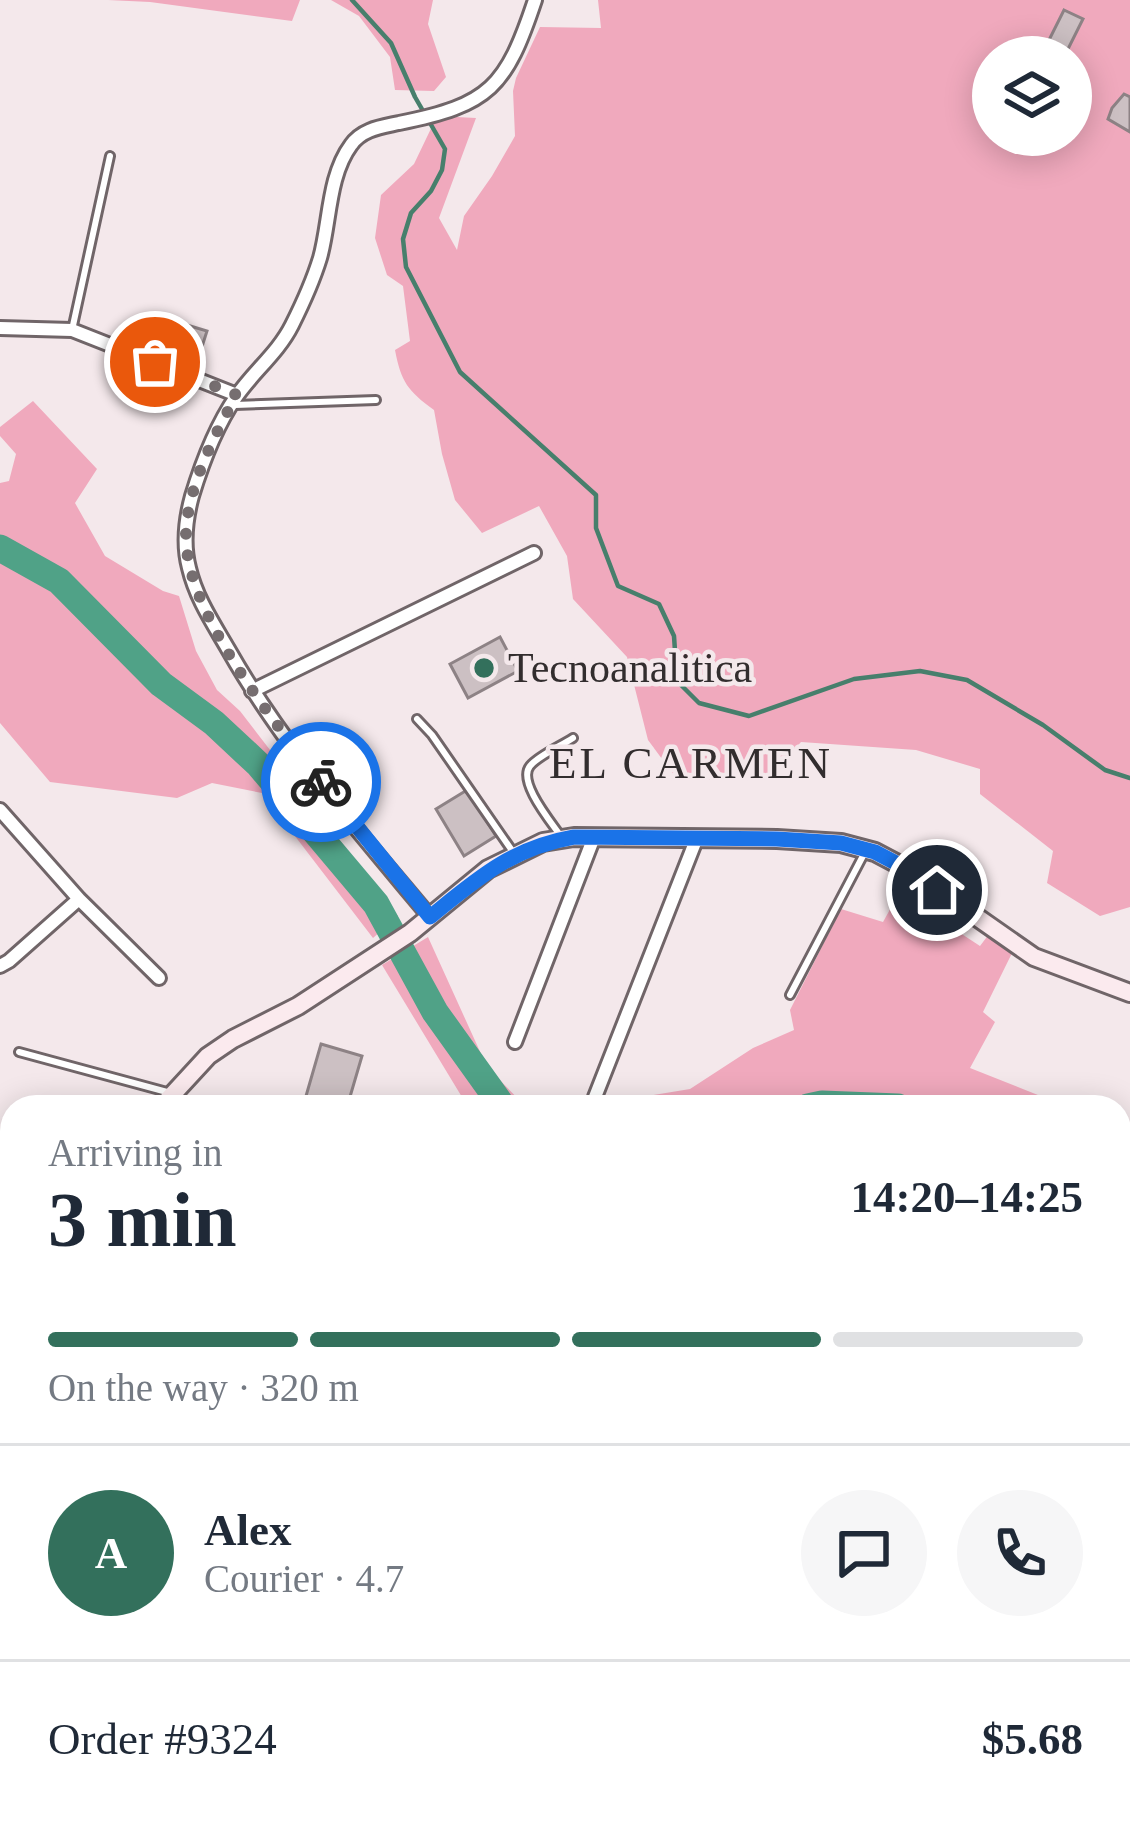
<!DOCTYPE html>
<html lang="en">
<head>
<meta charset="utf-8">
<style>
	body { margin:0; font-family:"Times New Roman",serif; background:#f6f6f7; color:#1f2937; height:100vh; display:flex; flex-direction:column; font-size:45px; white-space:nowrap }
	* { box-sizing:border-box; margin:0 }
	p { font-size:39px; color:#747a83 }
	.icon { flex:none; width:66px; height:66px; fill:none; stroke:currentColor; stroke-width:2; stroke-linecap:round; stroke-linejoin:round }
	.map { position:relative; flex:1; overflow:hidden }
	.sheet { position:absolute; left:0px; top:1095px; width:1131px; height:744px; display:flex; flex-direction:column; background:#fff; border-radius:36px 36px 0 0; box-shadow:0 6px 30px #0003 }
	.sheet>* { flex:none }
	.fabs { position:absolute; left:972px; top:36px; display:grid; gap:24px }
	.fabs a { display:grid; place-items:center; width:120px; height:120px; border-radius:50%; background:#fff; box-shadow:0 6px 30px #0003; font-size:60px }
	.pin { position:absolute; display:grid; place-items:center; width:102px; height:102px; color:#fff; margin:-51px; border:6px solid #fff; border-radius:50%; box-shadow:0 3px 12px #0007 }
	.courier { position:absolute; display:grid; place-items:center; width:120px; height:120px; margin:-60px; border:9px solid #1a73e8; border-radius:50%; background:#fff; color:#222; box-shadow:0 3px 15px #0007 }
	.headline em { font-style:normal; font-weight:700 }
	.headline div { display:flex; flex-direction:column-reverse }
	.headline { display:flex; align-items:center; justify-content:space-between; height:204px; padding:0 48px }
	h1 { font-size:78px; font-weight:700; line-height:90px }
	.bar { display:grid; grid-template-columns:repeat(4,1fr); gap:18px 12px; align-content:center; height:144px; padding:0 48px }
	.bar i { height:15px; border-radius:9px; background:#e0e1e3 }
	.bar .active { background:#33705c }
	.bar p { grid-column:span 4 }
	.line { display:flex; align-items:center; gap:30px; padding:0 48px; border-top:3px solid #e0e1e3 }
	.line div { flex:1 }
	.round { display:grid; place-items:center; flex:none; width:126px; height:126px; border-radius:63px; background:#f6f6f7 }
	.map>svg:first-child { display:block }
	.green { fill:#f0a9bd; fill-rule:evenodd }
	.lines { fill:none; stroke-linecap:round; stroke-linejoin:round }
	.stream { stroke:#477f6c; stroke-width:4.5 }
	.river { stroke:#50a287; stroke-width:27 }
	.building { fill:#ccc0c3; stroke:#8d8285; stroke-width:3 }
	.lane-casing { stroke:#706568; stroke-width:12 }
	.street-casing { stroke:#706568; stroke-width:18 }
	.secondary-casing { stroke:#706568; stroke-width:22 }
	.lane { stroke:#fff; stroke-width:6 }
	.street { stroke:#fff; stroke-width:12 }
	.secondary { stroke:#fbeaee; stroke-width:16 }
	.done { stroke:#766e70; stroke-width:12; stroke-dasharray:0 21.6 }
	.route { stroke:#1a73e8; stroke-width:15 }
	.poi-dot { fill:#33705c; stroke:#f4e8eb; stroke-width:4.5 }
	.labels { text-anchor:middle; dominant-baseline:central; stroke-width:9; stroke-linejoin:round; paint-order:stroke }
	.poi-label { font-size:42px; fill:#322d2e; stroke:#f4e8eb; text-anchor:start }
	.neighbourhood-label { font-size:45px; letter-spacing:3px; fill:#322d2e; stroke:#f4e8eb }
</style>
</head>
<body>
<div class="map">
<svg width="1130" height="1839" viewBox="0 0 1130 1839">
	<rect width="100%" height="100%" fill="#f4e8eb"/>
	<path class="green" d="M108,0H300L292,21L150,2Z
		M331,0H433L428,24L446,77L434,91L395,90L390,57L359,16Z
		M598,0H1130V907L1100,916L1047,883L1053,851L980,794V769L916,750L801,742L773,774L679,782L648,740L627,657L573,599L567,556L539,506L482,533L455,500L442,454L434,410C408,391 401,382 395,350L410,341L403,286L387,275L375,238L381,195L414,164L437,116L476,118L439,218L457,250L464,216L492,176L515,136L513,91L516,78L540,27L601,28ZM993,57H1071V135H993Z
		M33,401L97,469L75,503L105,556L163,591L179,596L196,651L217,690L240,711L398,916L373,938L262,793L212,783L177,798L50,782L0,723V483L9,481L16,454L0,436V427Z
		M908,877L935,896L928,912L980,946L989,934L1014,949L983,1012L995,1022L970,1068L1068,1107H538L617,1101L690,1089L753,1048L794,1030L790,1010L841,909L883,922Z
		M428,937L487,1067L526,1107H468L382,965Z
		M1130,1207V1442L1119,1445V1213Z"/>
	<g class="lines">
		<path class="stream" d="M352,0L391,43L415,97L445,149L442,170L431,191L411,213L403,239L406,267L460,372L596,495V528L618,586L659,604L674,636L677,681L699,703L749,716L854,679L920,671L967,680L1043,725L1105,770L1130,778
			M437,1827L454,1839
			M352,1839L361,1830"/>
		<path class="river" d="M0,548L59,581L161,684L214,723L259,765L376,904L435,1012L503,1107
			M808,1107L822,1104L898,1107
			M1119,1152L1130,1155"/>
	</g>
	<path class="building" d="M1064,10L1083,19L1066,53L1047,44Z
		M1124,94L1130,97V132L1108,119L1112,108Z
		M187,325L207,331L199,356L179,349Z
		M500,637L518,671L468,698L450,664Z
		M467,790L496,836L464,856L436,809Z
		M321,1044L362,1056L347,1107H313L316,1099L306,1096Z"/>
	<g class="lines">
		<g class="lane-casing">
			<path id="lane" d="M72,330L110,156
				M235,405L376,400
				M417,719L432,735L513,852
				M562,838C552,823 517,782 530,766C539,755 561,746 573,738
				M790,995L865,852
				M19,1052L167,1092
				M0,1591L12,1585
				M0,1713L12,1707
				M491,1827L506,1839
				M694,1827L734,1838
				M851,1827L871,1839
				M764,1835L772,1839
				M643,1839L644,1827"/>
		</g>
		<g class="street-casing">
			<path id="street" d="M0,328L72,330L237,395
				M252,691L534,553
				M0,810L79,899L159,978
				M430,917C359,832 283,746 228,649C213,623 196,598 189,568C183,545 186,518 192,496C202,463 216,426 236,397C253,372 278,353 292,325C302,305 313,281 320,258C330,223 328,176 351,145C362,129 381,127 399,123C490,105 506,87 535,0
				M0,966L9,961L79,899
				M515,1042L594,837
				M595,1097L696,840
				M1119,1460L1130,1457
				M1119,1640L1130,1641
				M0,1770L12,1775
				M61,1827L64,1839
				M383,1827L391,1839
				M579,1839V1827"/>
		</g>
		<g class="secondary-casing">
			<path id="secondary" d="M161,1107L208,1056L233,1039L298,1006L410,933L488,869L543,842L574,837L777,839L841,843L875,852L911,871L1034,957L1130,993
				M0,1340L12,1342
				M924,1827V1839"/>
		</g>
		<use href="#lane" class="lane"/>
		<use href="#street" class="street"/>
		<use href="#secondary" class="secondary"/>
	</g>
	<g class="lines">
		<path class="done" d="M155,362L237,395C215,433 187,489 186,533C184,612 274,721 321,782"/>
		<path class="route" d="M321,782L430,917C477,879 511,848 574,837L777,839L841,843L875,852L911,871L937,890"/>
	</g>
	<circle class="poi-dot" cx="484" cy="668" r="12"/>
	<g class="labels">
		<g class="poi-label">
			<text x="508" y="668">Tecnoanalitica</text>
		</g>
		<g class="neighbourhood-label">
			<text x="691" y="763">EL CARMEN</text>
		</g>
	</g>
</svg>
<div class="fabs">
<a><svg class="icon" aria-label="layers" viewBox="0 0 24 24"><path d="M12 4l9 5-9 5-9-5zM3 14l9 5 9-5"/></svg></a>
</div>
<div class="pin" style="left:155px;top:362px;background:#ea580c"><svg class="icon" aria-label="bag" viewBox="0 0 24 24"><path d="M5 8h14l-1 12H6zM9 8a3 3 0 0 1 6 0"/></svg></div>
<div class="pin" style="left:937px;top:890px;background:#1f2937"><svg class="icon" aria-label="home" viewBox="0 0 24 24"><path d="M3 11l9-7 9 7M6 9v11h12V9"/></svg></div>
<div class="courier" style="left:321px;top:782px"><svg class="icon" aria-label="bike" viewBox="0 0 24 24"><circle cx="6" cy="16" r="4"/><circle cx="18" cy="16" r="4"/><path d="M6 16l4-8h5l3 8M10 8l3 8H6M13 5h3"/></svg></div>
<section class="sheet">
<div class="headline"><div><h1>3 min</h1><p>Arriving in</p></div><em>14:20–14:25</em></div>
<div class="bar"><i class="active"></i><i class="active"></i><i class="active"></i><i></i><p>On the way · 320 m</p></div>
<div class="line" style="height:216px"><b class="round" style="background:#33705c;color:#fff">A</b><div><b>Alex</b><p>Courier · 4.7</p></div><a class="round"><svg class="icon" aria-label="chat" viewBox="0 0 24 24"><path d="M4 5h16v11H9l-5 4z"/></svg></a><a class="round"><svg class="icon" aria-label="phone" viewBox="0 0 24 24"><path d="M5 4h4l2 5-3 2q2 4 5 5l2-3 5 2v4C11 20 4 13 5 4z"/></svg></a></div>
<div class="line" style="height:156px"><div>Order #9324</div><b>$5.68</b></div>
</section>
</div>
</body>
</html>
